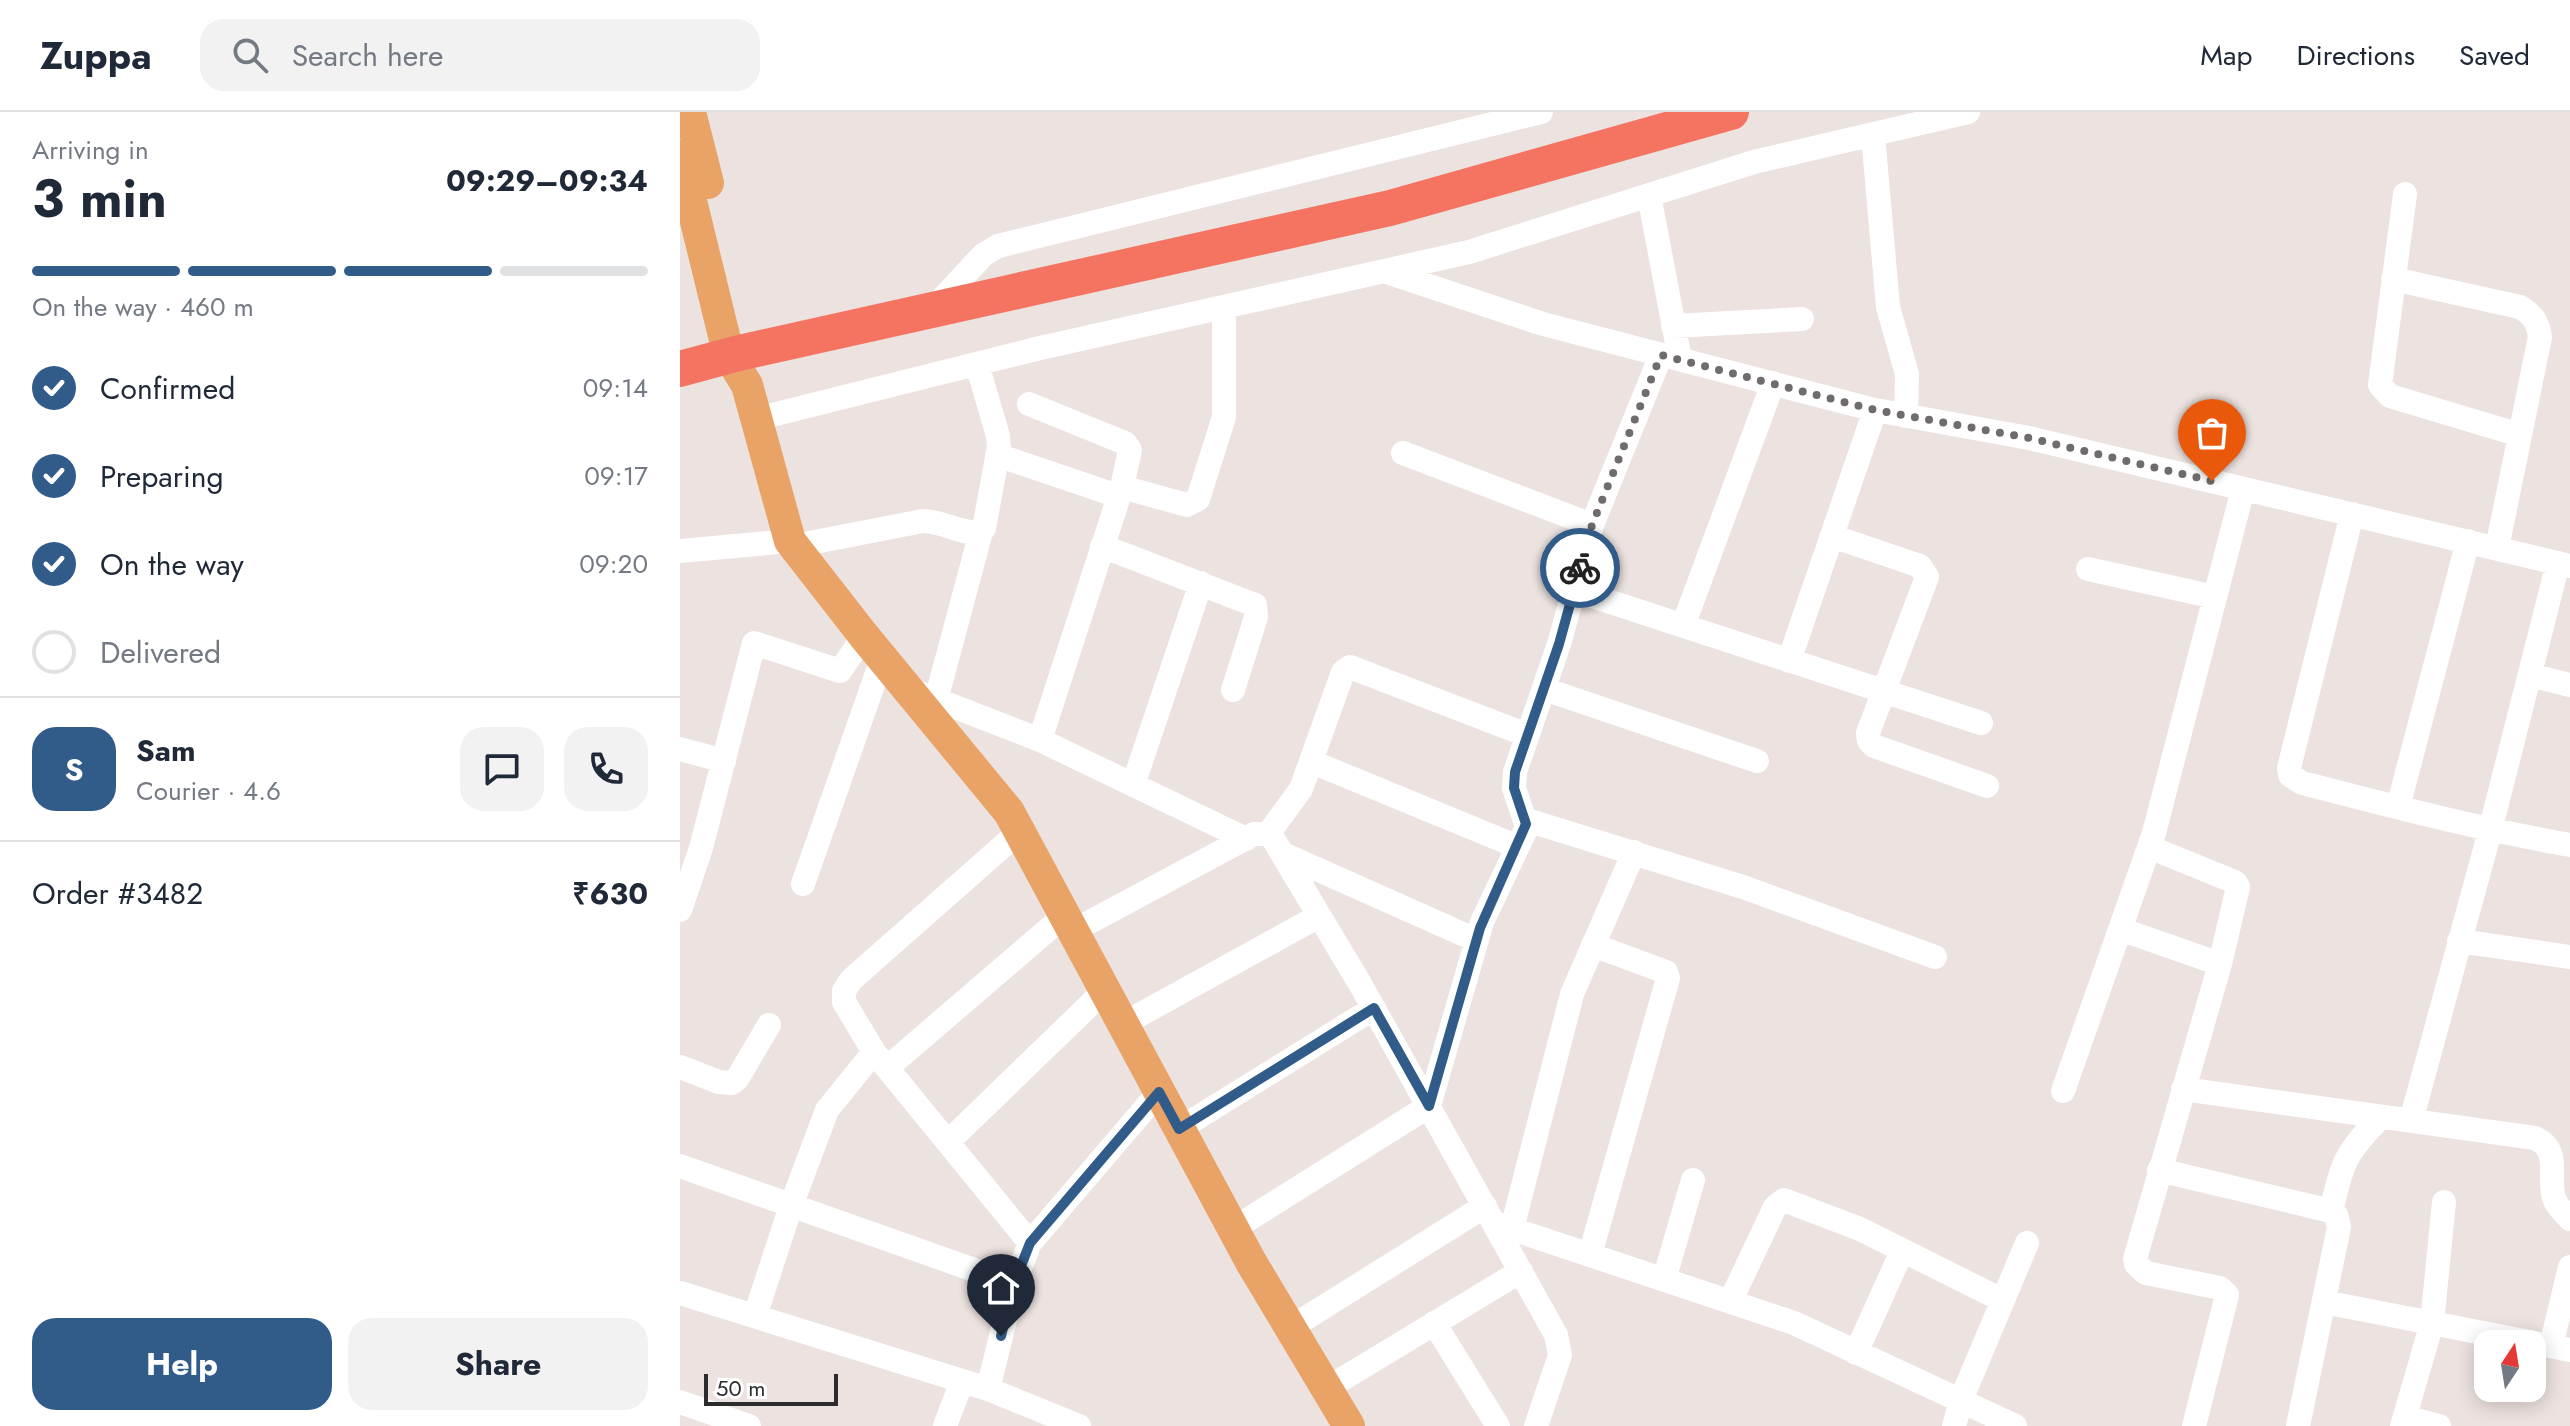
<!DOCTYPE html>
<html lang="en">
<head>
<meta charset="utf-8">
<style>
	body { margin:0; font-family:Jost,sans-serif; background:#f2f2f3; color:#1f2937; height:100vh; display:flex; flex-direction:column; font-size:30px; white-space:nowrap }
	* { box-sizing:border-box; margin:0 }
	p { font-size:26px; color:#747a83 }
	.icon { flex:none; width:44px; height:44px; fill:none; stroke:currentColor; stroke-width:2; stroke-linecap:round; stroke-linejoin:round }
	.map { position:relative; flex:1; overflow:hidden }
	.details { display:flex; flex-direction:column; background:#fff; width:680px }
	.details>* { flex:none }
	.needle { width:52px; rotate:12deg }
	.tools { position:absolute; left:1794px; top:1218px; display:grid; gap:16px }
	.tools a { display:grid; place-items:center; width:72px; height:72px; border-radius:16px; background:#fff; box-shadow:0 4px 20px #0003; font-size:40px }
	.scale { position:absolute; left:24px; bottom:20px; width:134px; box-sizing:border-box; padding-left:8px; border:4px solid #2c2c2c; border-top:0; font-size:22px; line-height:28px; white-space:nowrap; color:#2c2c2c; -webkit-text-stroke:6px #fff; paint-order:stroke }
	.pin { position:absolute; display:grid; place-items:center; width:68px; height:68px; color:#fff; margin:-82px -34px; border-radius:50% 50% 50% 0; rotate:-45deg; box-shadow:0 0 8px #0007 }
	.pin .icon { rotate:45deg }
	.courier { position:absolute; display:grid; place-items:center; width:80px; height:80px; margin:-40px; border:6px solid #315c8a; border-radius:50%; background:#fff; color:#222; box-shadow:0 2px 10px #0007 }
	.headline em { font-style:normal; font-weight:700 }
	.headline div { display:flex; flex-direction:column-reverse }
	.headline { display:flex; align-items:center; justify-content:space-between; height:136px; padding:0 32px }
	h1 { font-size:52px; font-weight:700; line-height:60px }
	.bar { display:grid; grid-template-columns:repeat(4,1fr); gap:12px 8px; align-content:center; height:96px; padding:0 32px }
	.bar i { height:10px; border-radius:6px; background:#e0e1e3 }
	.bar .selected { background:#315c8a }
	.bar p { grid-column:span 4 }
	.line { display:flex; align-items:center; gap:20px; padding:0 32px; border-top:2px solid #e0e1e3 }
	.line div { flex:1 }
	.round { display:grid; place-items:center; flex:none; width:84px; height:84px; border-radius:24px; background:#f2f2f3 }
	ol { padding:0 32px; list-style:none }
	li { display:flex; align-items:center; gap:24px; height:88px }
	li p { margin-inline-start:auto }
	li .icon { padding:8px; border-radius:50%; background:#315c8a; color:#fff; stroke-width:4 }
	li:last-child { color:#747a83 }
	li i { width:44px; height:44px; border:4px solid #e0e1e3; border-radius:50% }
	.action { display:flex; gap:16px; margin-top:auto; padding:16px 32px }
	.action a { flex:1; height:92px; border-radius:24px; background:#315c8a; color:#fff; font-size:32px; font-weight:700; line-height:92px; text-align:center }
	.action a+a { background:#f2f2f3; color:#1f2937 }
	header { display:flex; align-items:center; gap:48px; box-sizing:border-box; height:112px; padding:0 40px; background:#fff; border-bottom:2px solid #e0e1e3 }
	header strong { font-size:38px }
	nav { display:flex; gap:44px; margin-inline-start:auto; font-size:28px }
	.search { width:560px; height:72px; background:#f2f2f3; display:flex; align-items:center; gap:20px; box-sizing:border-box; padding:0 28px; border-radius:24px; color:#747a83; font-size:30px }
	main { display:flex; flex:1; min-height:0 }
	.map>svg:first-child { display:block }
	.lines { fill:none; stroke-linecap:round; stroke-linejoin:round }
	.minor { stroke:#fff; stroke-width:24 }
	.major { stroke:#e9a367; stroke-width:32 }
	.highway { stroke:#f57461; stroke-width:36 }
	.done { stroke:#6f6c6b; stroke-width:8; stroke-dasharray:0 14.4 }
	.route { stroke:#315c8a; stroke-width:10 }
</style>
</head>
<body>
<header>
<strong>Zuppa</strong>
<div class="search"><svg class="icon" aria-label="search" viewBox="0 0 24 24"><circle cx="10" cy="10" r="6"/><path d="M15 15l6 6"/></svg>Search here</div>
<nav><a>Map</a><a>Directions</a><a>Saved</a></nav>
</header>
<main>
<section class="details">
<div class="headline"><div><h1>3 min</h1><p>Arriving in</p></div><em>09:29–09:34</em></div>
<div class="bar"><i class="selected"></i><i class="selected"></i><i class="selected"></i><i></i><p>On the way · 460 m</p></div>
<ol>
<li><svg class="icon" aria-label="check" viewBox="0 0 24 24"><path d="M5 12l5 5 9-10"/></svg>Confirmed<p>09:14</p></li>
<li><svg class="icon" aria-label="check" viewBox="0 0 24 24"><path d="M5 12l5 5 9-10"/></svg>Preparing<p>09:17</p></li>
<li><svg class="icon" aria-label="check" viewBox="0 0 24 24"><path d="M5 12l5 5 9-10"/></svg>On the way<p>09:20</p></li>
<li><i></i>Delivered</li>
</ol>
<div class="line" style="height:144px"><b class="round" style="background:#315c8a;color:#fff">S</b><div><b>Sam</b><p>Courier · 4.6</p></div><a class="round"><svg class="icon" aria-label="chat" viewBox="0 0 24 24"><path d="M4 5h16v11H9l-5 4z"/></svg></a><a class="round"><svg class="icon" aria-label="phone" viewBox="0 0 24 24"><path d="M5 4h4l2 5-3 2q2 4 5 5l2-3 5 2v4C11 20 4 13 5 4z"/></svg></a></div>
<div class="line" style="height:104px"><div>Order #3482</div><b>₹630</b></div>
<div class="action"><a>Help</a><a>Share</a></div>
</section>
<div class="map">
<svg width="1890" height="1314" viewBox="0 0 1890 1314">
	<rect width="100%" height="100%" fill="#ece2df"/>
	<g class="lines">
		<path class="minor" d="M1193,23L1208,195L1227,262L1226,304
			M1725,82L1700,273L1710,284L1840,323
			M969,83L1000,247
			M707,160L863,212L1195,298L1349,326L1890,454
			M1713,167L1840,195C1853,203 1858,210 1860,225L1817,436
			M251,199L303,143L318,134L861,0
			M993,214L1122,207
			M349,292L445,331L450,338L442,375L360,628
			M76,307L356,237L789,140L1074,50L1288,0
			M723,341L912,413
			M317,343L438,384
			M442,375L507,393L518,387L544,305V195
			M1672,402L1609,656L1610,663L1622,671C1711,694 1799,717 1890,733
			M1152,424L1240,454L1247,465L1188,621L1189,629L1194,634L1307,674
			M114,434L243,409C262,409 282,423 301,420L304,416L319,335L318,324L297,252
			M422,434L575,493L576,505L553,578
			M0,439L110,429
			M1408,457L1535,485
			M894,478L1301,611
			M1003,514L1093,271
			M1109,549L1195,298
			M1850,563L1890,573
			M229,577L360,628L566,727
			M864,577L1077,649
			M256,588L301,420
			M0,637L44,649
			M632,650L836,734
			M453,673L521,471
			M1718,695L1788,429
			M846,712L834,676L835,660L879,532L912,413L981,243
			M340,719L171,868L164,879V890L194,940L350,1131
			M588,722L621,677L663,560L670,555L847,623
			M1469,735L1555,770L1558,775L1540,852L1455,1147L1456,1152L1466,1161L1540,1176L1547,1183L1514,1314
			M603,742L796,828
			M123,772L202,547
			M0,798L21,736L74,531L160,559L184,524
			M1440,817L1540,852
			M393,819L574,722H588L592,725L679,870L876,1223L880,1243L856,1314
			M1779,829L1890,845
			M443,912L639,804
			M0,955L39,970L52,971L57,967L89,913
			M207,956L385,803
			M1503,977L1855,1026C1882,1038 1867,1064 1874,1086C1876,1094 1885,1101 1890,1107
			M1383,979L1474,721L1563,377
			M1731,1009L1810,719L1878,451
			M499,1017L694,896
			M268,1030L425,878
			M0,1054L334,1172L308,1277L0,1181
			M1479,1058L1651,1099L1656,1103L1659,1115L1618,1314
			M1651,1099C1663,1049 1665,1041 1701,1005
			M814,1111L1114,1211L1335,1314
			M553,1117L749,994L802,810L850,709L1066,776L1255,845
			M832,1117L892,882L954,740
			M910,1143L988,866L986,860L913,833
			M984,1168L1013,1068
			M334,1172L350,1131L479,980
			M1050,1190L1095,1095L1104,1088L1180,1117L1322,1188
			M1644,1190L1890,1238
			M75,1204L111,1094L147,998L194,940
			M754,1211L818,1314
			M610,1216L805,1094
			M1871,1234L1890,1155
			M1176,1241L1222,1139
			M308,1277L399,1314
			M646,1277L841,1159
			M0,1290L69,1314
			M1725,1305L1759,1314
			M265,1314L282,1269
			M1274,1314L1281,1288L1347,1131
			M1722,1314L1752,1211L1764,1090"/>
		<path class="major" d="M10,0L28,71
			M0,44L49,244L67,273L110,429L184,524L329,700L571,1150L669,1314"/>
		<path class="highway" d="M0,257L59,241L710,96L1051,0"/>
	</g>
	<g class="lines">
		<path class="done" d="M900,456L912,413L981,243L1195,298L1349,326L1532,369"/>
		<path class="route" d="M321,1224L334,1172L350,1131L479,980L499,1017L694,896L749,994L800,816L846,712L834,676L835,660L879,532L900,456"/>
	</g>
</svg>
<div class="tools">
<a><svg class="needle" viewBox="-14 -14 28 28"><path d="M0-13l5 13h-10z" fill="#e53935"/><path d="M0 13l5-13h-10z" fill="#747a83"/></svg></a>
</div>
<div class="scale">50 m</div>
<div class="pin" style="left:1532px;top:369px;background:#ea580c"><svg class="icon" aria-label="bag" viewBox="0 0 24 24"><path d="M5 8h14l-1 12H6zM9 8a3 3 0 0 1 6 0"/></svg></div>
<div class="pin" style="left:321px;top:1224px;background:#1f2937"><svg class="icon" aria-label="home" viewBox="0 0 24 24"><path d="M3 11l9-7 9 7M6 9v11h12V9"/></svg></div>
<div class="courier" style="left:900px;top:456px"><svg class="icon" aria-label="bike" viewBox="0 0 24 24"><circle cx="6" cy="16" r="4"/><circle cx="18" cy="16" r="4"/><path d="M6 16l4-8h5l3 8M10 8l3 8H6M13 5h3"/></svg></div>
</div>
</main>
</body>
</html>
